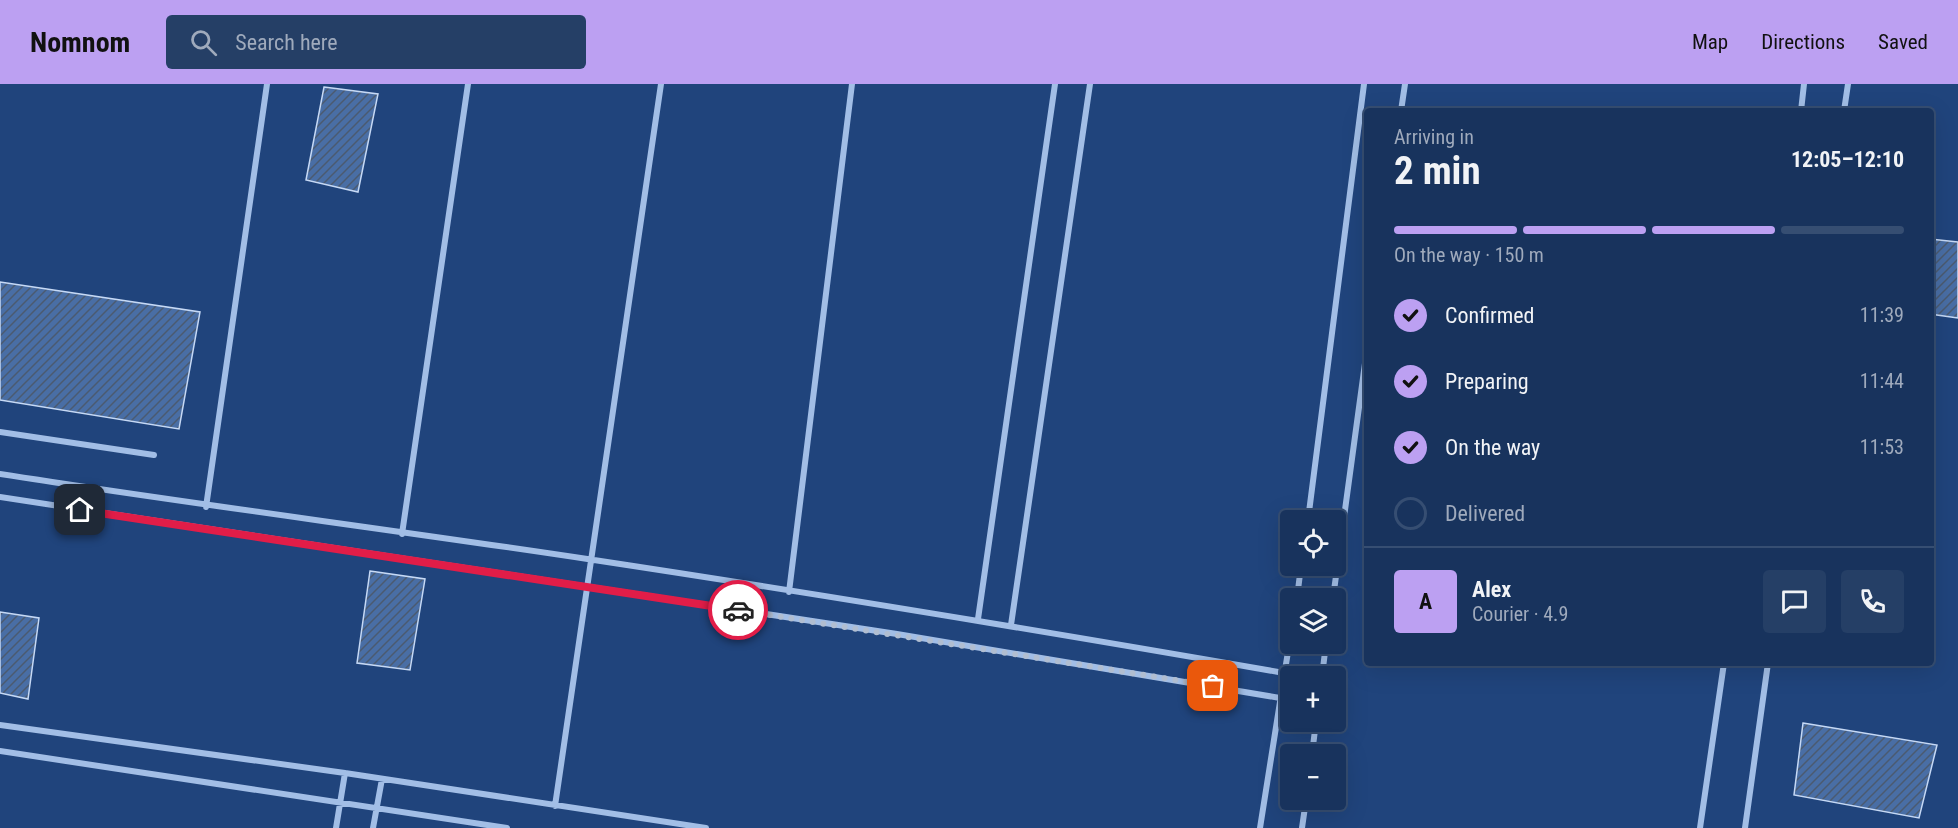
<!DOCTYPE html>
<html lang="en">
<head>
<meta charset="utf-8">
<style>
	body { margin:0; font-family:"Roboto Condensed",sans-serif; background:#253f66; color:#f1f3f6; height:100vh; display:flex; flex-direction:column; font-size:22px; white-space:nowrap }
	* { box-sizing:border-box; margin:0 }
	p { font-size:20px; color:#9faabc }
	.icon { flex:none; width:33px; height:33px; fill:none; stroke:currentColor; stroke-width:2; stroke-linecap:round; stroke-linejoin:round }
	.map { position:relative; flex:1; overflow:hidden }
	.panel { position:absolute; left:1364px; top:24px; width:570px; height:558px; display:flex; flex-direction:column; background:#18335d; border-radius:6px; box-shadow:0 6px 24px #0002,0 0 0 2px #364e72 }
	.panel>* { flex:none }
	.buttons { position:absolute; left:1280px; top:426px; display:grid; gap:12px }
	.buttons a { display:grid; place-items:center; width:66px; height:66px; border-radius:6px; background:#18335d; box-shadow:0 6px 24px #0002,0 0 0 2px #364e72; font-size:30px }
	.pin { position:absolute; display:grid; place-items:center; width:51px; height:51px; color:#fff; margin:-26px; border-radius:12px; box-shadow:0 3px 9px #0006 }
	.courier { position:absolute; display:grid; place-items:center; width:60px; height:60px; margin:-30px; border:4px solid #e11d48; border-radius:50%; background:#fff; color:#222; box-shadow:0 2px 8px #0007 }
	.headline em { font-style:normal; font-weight:700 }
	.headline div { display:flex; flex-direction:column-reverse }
	.headline { display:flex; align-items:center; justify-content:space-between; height:102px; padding:0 30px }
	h1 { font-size:39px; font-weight:700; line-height:45px }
	.bar { display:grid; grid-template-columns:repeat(4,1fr); gap:9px 6px; align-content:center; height:72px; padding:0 30px }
	.bar i { height:8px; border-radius:4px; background:#364e72 }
	.bar .active { background:#bca0f2 }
	.bar p { grid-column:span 4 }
	.line { display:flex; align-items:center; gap:15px; padding:0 30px; border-top:2px solid #364e72 }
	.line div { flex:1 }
	.round { display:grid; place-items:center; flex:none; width:63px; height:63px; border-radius:6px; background:#253f66 }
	ol { padding:0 30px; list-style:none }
	li { display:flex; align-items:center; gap:18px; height:66px }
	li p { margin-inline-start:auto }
	li .icon { padding:6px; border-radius:50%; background:#bca0f2; color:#111; stroke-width:4 }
	li:last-child { color:#9faabc }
	li i { width:33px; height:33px; border:3px solid #364e72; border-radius:50% }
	header { display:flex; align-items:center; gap:36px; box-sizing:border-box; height:84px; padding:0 30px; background:#bca0f2; color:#111 }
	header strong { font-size:28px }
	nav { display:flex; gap:33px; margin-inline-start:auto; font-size:21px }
	.search { width:420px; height:54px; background:#253f66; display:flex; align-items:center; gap:15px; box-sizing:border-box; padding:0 21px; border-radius:6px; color:#9faabc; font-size:22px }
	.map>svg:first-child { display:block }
	.building { fill:url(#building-hatch); stroke:#c6d9f5; stroke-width:1.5 }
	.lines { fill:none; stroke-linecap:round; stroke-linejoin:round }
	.minor { stroke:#a2bee6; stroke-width:6 }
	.done { stroke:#b1bed1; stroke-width:6; stroke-dasharray:0 10.8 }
	.route { stroke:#e11d48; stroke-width:8 }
</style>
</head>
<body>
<header>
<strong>Nomnom</strong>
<div class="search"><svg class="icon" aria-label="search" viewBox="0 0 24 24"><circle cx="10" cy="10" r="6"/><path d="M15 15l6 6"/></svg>Search here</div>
<nav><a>Map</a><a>Directions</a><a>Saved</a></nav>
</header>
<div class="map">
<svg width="1958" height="744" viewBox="0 0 1958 744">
	<defs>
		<pattern id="building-hatch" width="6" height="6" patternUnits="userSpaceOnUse" patternTransform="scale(1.5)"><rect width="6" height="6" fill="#496ea5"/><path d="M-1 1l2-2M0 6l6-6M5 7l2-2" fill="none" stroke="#4b5a70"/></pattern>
	</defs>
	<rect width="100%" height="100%" fill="#20447c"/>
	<path class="building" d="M324,3L378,10L358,108L306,96Z
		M1930,155L1958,158V234L1930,230Z
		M0,198L200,228L179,345L0,316Z
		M370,487L425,495L410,586L357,579Z
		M0,528L39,534L28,615L0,609Z
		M1803,639L1937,661L1919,734L1794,711Z"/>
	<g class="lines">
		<path class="minor" d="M1401,27L1405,0
			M1801,27L1804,0
			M1844,27L1848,0
			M0,348L154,371
			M0,390C198,421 396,446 594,476C825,511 1054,549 1284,589
			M0,413L897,550L1280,614
			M206,423L267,0
			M1308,436L1364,0
			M402,450L468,0
			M789,508L852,0
			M1297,514L1301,482
			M1333,514L1366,272
			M978,535L1055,0
			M1011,541L1090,0
			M1322,592L1326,560
			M0,641L345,689L706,744
			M0,667L507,744
			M1312,670L1316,638
			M555,722L661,0
			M336,744L345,689
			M373,744L382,695
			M1260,744L1290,555
			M1302,744L1306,716
			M1700,744L1724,579
			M1745,744L1768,579"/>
	</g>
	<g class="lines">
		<path class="done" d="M738,526L1213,602"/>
		<path class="route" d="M80,426L738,526"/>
	</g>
</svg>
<div class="buttons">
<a><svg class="icon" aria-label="locate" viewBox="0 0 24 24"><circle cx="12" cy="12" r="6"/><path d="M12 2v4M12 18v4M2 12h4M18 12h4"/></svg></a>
<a><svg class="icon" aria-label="layers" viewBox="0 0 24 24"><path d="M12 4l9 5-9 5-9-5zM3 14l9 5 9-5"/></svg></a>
<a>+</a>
<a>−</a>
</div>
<div class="pin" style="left:1213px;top:602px;background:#ea580c"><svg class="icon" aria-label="bag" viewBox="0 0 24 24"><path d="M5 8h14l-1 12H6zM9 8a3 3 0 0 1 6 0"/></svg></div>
<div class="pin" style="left:80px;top:426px;background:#1f2937"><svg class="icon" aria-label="home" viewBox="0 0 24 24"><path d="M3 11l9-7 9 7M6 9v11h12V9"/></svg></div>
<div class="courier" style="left:738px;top:526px"><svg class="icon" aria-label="car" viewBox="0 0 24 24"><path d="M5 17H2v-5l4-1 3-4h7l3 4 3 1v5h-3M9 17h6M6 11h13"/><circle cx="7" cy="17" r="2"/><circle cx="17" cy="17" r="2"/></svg></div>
<section class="panel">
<div class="headline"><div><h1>2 min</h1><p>Arriving in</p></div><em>12:05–12:10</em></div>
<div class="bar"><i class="active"></i><i class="active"></i><i class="active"></i><i></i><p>On the way · 150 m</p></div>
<ol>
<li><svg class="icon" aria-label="check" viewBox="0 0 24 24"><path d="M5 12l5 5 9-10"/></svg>Confirmed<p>11:39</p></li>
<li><svg class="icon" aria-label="check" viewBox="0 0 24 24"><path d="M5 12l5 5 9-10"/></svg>Preparing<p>11:44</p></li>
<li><svg class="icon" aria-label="check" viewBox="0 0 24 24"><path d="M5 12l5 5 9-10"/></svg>On the way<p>11:53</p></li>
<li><i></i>Delivered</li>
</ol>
<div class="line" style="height:108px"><b class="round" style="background:#bca0f2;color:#111">A</b><div><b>Alex</b><p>Courier · 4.9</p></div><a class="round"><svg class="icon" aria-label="chat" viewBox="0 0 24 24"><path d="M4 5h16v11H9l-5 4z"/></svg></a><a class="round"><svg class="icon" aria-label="phone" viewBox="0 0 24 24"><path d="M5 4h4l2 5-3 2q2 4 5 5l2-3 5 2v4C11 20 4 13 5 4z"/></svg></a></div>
</section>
</div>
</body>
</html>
